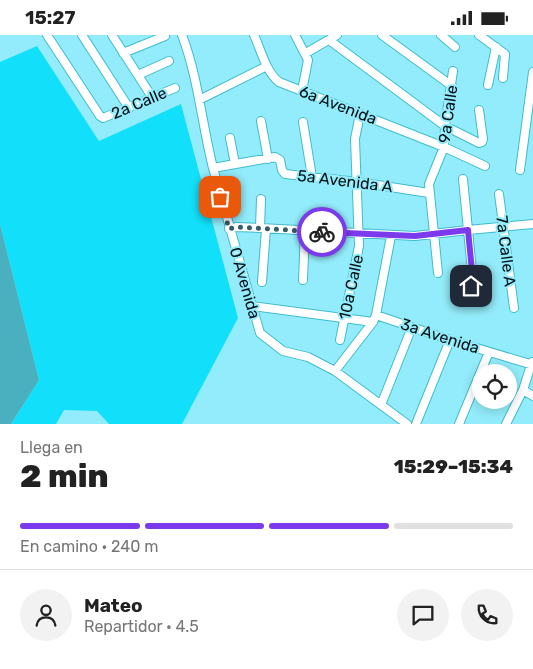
<!DOCTYPE html>
<html lang="es">
<head>
<meta charset="utf-8">
<style>
	body { margin:0; font-family:Rubik,sans-serif; background:#f2f2f2; color:#222; height:100vh; display:flex; flex-direction:column; font-size:19px; white-space:nowrap }
	* { box-sizing:border-box; margin:0 }
	p { font-size:16px; color:#767676 }
	.icon { flex:none; width:28px; height:28px; fill:none; stroke:currentColor; stroke-width:2; stroke-linecap:round; stroke-linejoin:round }
	.map { position:relative; height:389px; overflow:hidden }
	.panel { display:flex; flex-direction:column; background:#fff; flex:1 }
	.panel>* { flex:none }
	.controls { position:absolute; left:472px; top:329px; display:grid; gap:10px }
	.controls a { display:grid; place-items:center; width:45px; height:45px; border-radius:50%; background:#fff; box-shadow:0 2px 12px #0003; font-size:25px }
	.pin { position:absolute; display:grid; place-items:center; width:42px; height:42px; color:#fff; margin:-21px; border-radius:10px; box-shadow:0 2px 8px #0006 }
	.courier { position:absolute; display:grid; place-items:center; width:50px; height:50px; margin:-25px; border:4px solid #7c3aed; border-radius:50%; background:#fff; color:#222; box-shadow:0 1px 6px #0007 }
	.summary em { font-style:normal; font-weight:800 }
	.summary div { display:flex; flex-direction:column-reverse }
	.summary { display:flex; align-items:center; justify-content:space-between; height:85px; padding:0 20px }
	h1 { font-size:32px; font-weight:800; line-height:38px }
	.bar { display:grid; grid-template-columns:repeat(4,1fr); gap:8px 5px; align-content:center; height:60px; padding:0 20px }
	.bar i { height:6px; border-radius:4px; background:#e0e0e0 }
	.bar .selected { background:#7c3aed }
	.bar p { grid-column:span 4 }
	.line { display:flex; align-items:center; gap:12px; padding:0 20px; border-top:1px solid #e0e0e0 }
	.line div { flex:1 }
	.round { display:grid; place-items:center; flex:none; width:52px; height:52px; border-radius:26px; background:#f2f2f2 }
	.status { display:flex; justify-content:space-between; align-items:center; height:35px; padding:0 25px; background:#fff; direction:ltr }
	.status svg { height:14px; fill:currentColor }
	.map>svg:first-child { display:block }
	.green { fill:#12e0fa }
	.forest { fill:#4ab0c0 }
	.lines { fill:none; stroke-linecap:round; stroke-linejoin:round }
	.minor-casing { stroke:#3fbcce; stroke-width:10 }
	.minor { stroke:#fff; stroke-width:8 }
	.done { stroke:#335e66; stroke-width:5; stroke-dasharray:0 9 }
	.route { stroke:#7c3aed; stroke-width:6 }
	.labels { text-anchor:middle; dominant-baseline:central; stroke-width:4; stroke-linejoin:round; paint-order:stroke }
	.street-label { font-size:16px; fill:#001115; stroke:#93ecfb }
</style>
</head>
<body>
<div class="status"><b>15:27</b><svg viewBox="0 0 49 12"><path d="M0 12V9h3v3zM5 12V6h3v6zM10 12V3h3v9zM15 12V0h3v12zM26 1h20v11H26zM47 4h2v5h-2z"/></svg></div>
<div class="map">
<svg width="533" height="389" viewBox="0 0 533 389">
	<rect width="100%" height="100%" fill="#93ecfb"/>
	<path class="green" d="M37,11L99,106L181,69L238,283L182,389H109L97,376L64,375L56,389H11L39,345L0,189V27Z"/>
	<path class="forest" d="M0,189L39,345L11,389H0Z"/>
	<g class="lines">
		<g class="minor-casing">
			<path id="minor" d="M47,0L100,81L103,83L175,53
				M82,0L129,73
				M112,0L152,62
				M182,0C198,42 202,89 213,133L260,298L283,316L308,322L335,336L407,389
				M254,0C261,15 266,37 279,47L444,112L485,131
				M295,0L308,25L302,56
				M382,0L452,51
				M441,0L455,12
				M479,0L505,19L503,43
				M329,5L445,91L479,108L482,107L483,104L479,75
				M123,18L165,1
				M306,18L337,0
				M138,40L169,26
				M488,50L496,12
				M199,65L267,31
				M261,86L268,124
				M303,87L312,142
				M230,103L235,129
				M213,133L275,122L280,125L282,135L285,139L358,147L429,158
				M520,135L533,37
				M463,144L472,236L470,265
				M499,159L514,273
				M260,193L261,164
				M229,194L236,192L260,193L415,201L468,195L533,189
				M438,238L429,149L444,112L445,91L453,36
				M303,245L305,196
				M262,247L266,194
				M252,271L373,287
				M376,280L450,305L533,330
				M340,305L359,211L355,104L360,79
				M335,336L373,287L376,280L391,201
				M523,355L533,361
				M381,370L412,292
				M416,389L450,305
				M459,389L489,317
				M506,389L523,355L532,327"/>
		</g>
		<use href="#minor" class="minor"/>
	</g>
	<g class="lines">
		<path class="done" d="M220,162L229,194L236,192L322,197"/>
		<path class="route" d="M322,197L415,201L468,195L472,236L471,251"/>
	</g>
	<g class="labels">
		<g class="street-label">
			<text transform="translate(139 68) rotate(-23)">2a Calle</text>
			<text transform="translate(338 70) rotate(21)">6a Avenida</text>
			<text transform="translate(448 79) rotate(-82)">9a Calle</text>
			<text transform="translate(345 146) rotate(7)">5a Avenida A</text>
			<text transform="translate(506 216) rotate(83)">7a Calle A</text>
			<text transform="translate(245 248) rotate(74)">0 Avenida</text>
			<text transform="translate(351 252) rotate(-78)">10a Calle</text>
			<text transform="translate(440 301) rotate(18)">3a Avenida</text>
		</g>
	</g>
</svg>
<div class="controls">
<a><svg class="icon" aria-label="locate" viewBox="0 0 24 24"><circle cx="12" cy="12" r="6"/><path d="M12 2v4M12 18v4M2 12h4M18 12h4"/></svg></a>
</div>
<div class="pin" style="left:220px;top:162px;background:#ea580c"><svg class="icon" aria-label="bag" viewBox="0 0 24 24"><path d="M5 8h14l-1 12H6zM9 8a3 3 0 0 1 6 0"/></svg></div>
<div class="pin" style="left:471px;top:251px;background:#1f2937"><svg class="icon" aria-label="home" viewBox="0 0 24 24"><path d="M3 11l9-7 9 7M6 9v11h12V9"/></svg></div>
<div class="courier" style="left:322px;top:197px"><svg class="icon" aria-label="bike" viewBox="0 0 24 24"><circle cx="6" cy="16" r="4"/><circle cx="18" cy="16" r="4"/><path d="M6 16l4-8h5l3 8M10 8l3 8H6M13 5h3"/></svg></div>
</div>
<section class="panel">
<div class="summary"><div><h1>2 min</h1><p>Llega en</p></div><em>15:29–15:34</em></div>
<div class="bar"><i class="selected"></i><i class="selected"></i><i class="selected"></i><i></i><p>En camino · 240 m</p></div>
<div class="line" style="height:90px"><a class="round"><svg class="icon" aria-label="person" viewBox="0 0 24 24"><circle cx="12" cy="8" r="4"/><path d="M4 21q1-7 8-7t8 7"/></svg></a><div><b>Mateo</b><p>Repartidor · 4.5</p></div><a class="round"><svg class="icon" aria-label="chat" viewBox="0 0 24 24"><path d="M4 5h16v11H9l-5 4z"/></svg></a><a class="round"><svg class="icon" aria-label="phone" viewBox="0 0 24 24"><path d="M5 4h4l2 5-3 2q2 4 5 5l2-3 5 2v4C11 20 4 13 5 4z"/></svg></a></div>
</section>
</body>
</html>
